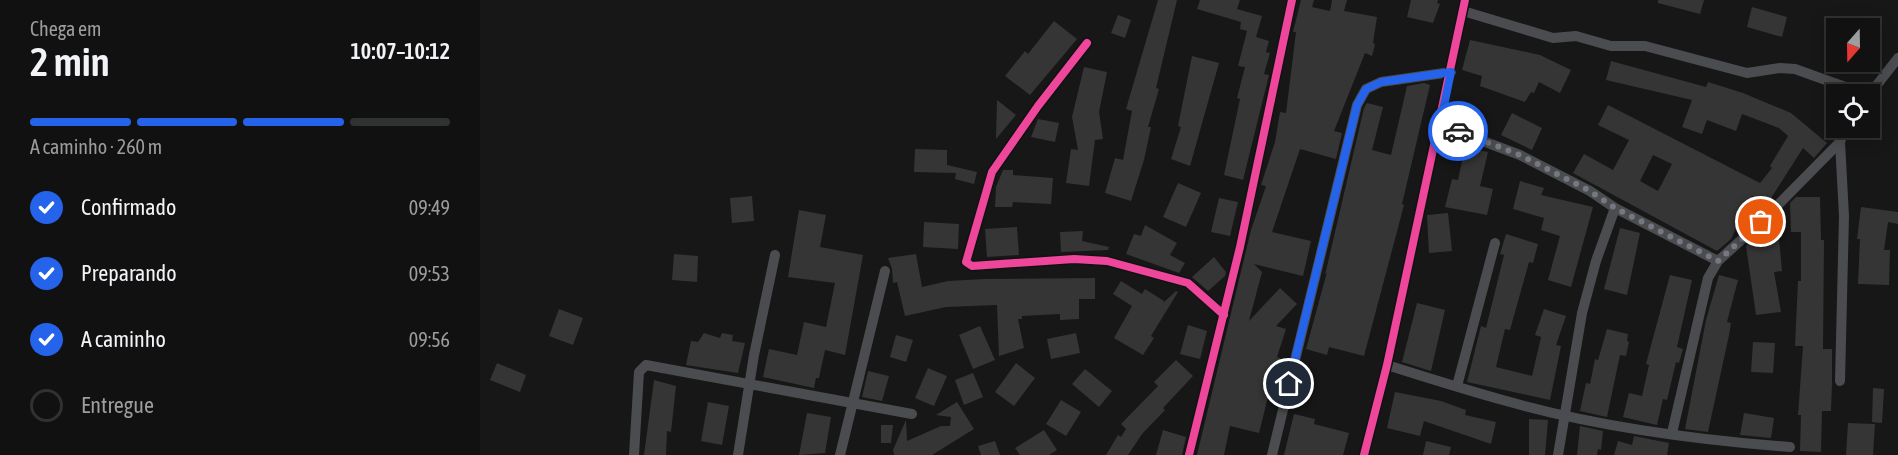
<!DOCTYPE html>
<html lang="pt">
<head>
<meta charset="utf-8">
<style>
	body { margin:0; font-family:"Asap Condensed",sans-serif; background:#1a1a1a; color:#f1f3f6; height:100vh; display:flex; flex-direction:column; font-size:22px; white-space:nowrap }
	* { box-sizing:border-box; margin:0 }
	p { font-size:20px; color:#9c9d9f }
	.icon { flex:none; width:33px; height:33px; fill:none; stroke:currentColor; stroke-width:2; stroke-linecap:round; stroke-linejoin:round }
	.map { position:relative; flex:1; overflow:hidden }
	.side { display:flex; flex-direction:column; background:#111; width:480px }
	.side>* { flex:none }
	.needle { width:39px; rotate:200deg }
	.controls { position:absolute; left:1346px; top:18px; display:grid; gap:12px }
	.controls a { display:grid; place-items:center; width:54px; height:54px; border-radius:0px; background:#111; box-shadow:0 3px 15px #0003,0 0 0 2px #303131; font-size:30px }
	.pin { position:absolute; display:grid; place-items:center; width:51px; height:51px; color:#fff; margin:-26px; border:3px solid #fff; border-radius:50%; box-shadow:0 2px 6px #0007 }
	.courier { position:absolute; display:grid; place-items:center; width:60px; height:60px; margin:-30px; border:4px solid #2563eb; border-radius:50%; background:#fff; color:#222; box-shadow:0 2px 8px #0007 }
	.overview em { font-style:normal; font-weight:600 }
	.overview div { display:flex; flex-direction:column-reverse }
	.overview { display:flex; align-items:center; justify-content:space-between; height:102px; padding:0 30px }
	h1 { font-size:39px; font-weight:600; line-height:45px }
	.bar { display:grid; grid-template-columns:repeat(4,1fr); gap:9px 6px; align-content:center; height:72px; padding:0 30px }
	.bar i { height:8px; border-radius:4px; background:#303131 }
	.bar .selected { background:#2563eb }
	.bar p { grid-column:span 4 }
	ol { padding:0 30px; list-style:none }
	li { display:flex; align-items:center; gap:18px; height:66px }
	li p { margin-inline-start:auto }
	li .icon { padding:6px; border-radius:50%; background:#2563eb; color:#fff; stroke-width:4 }
	li:last-child { color:#9c9d9f }
	li i { width:33px; height:33px; border:3px solid #303131; border-radius:50% }
	main { display:flex; flex:1; min-height:0 }
	.map>svg:first-child { display:block }
	.building { fill:#353536; fill-rule:evenodd }
	.lines { fill:none; stroke-linecap:round; stroke-linejoin:round }
	.minor { stroke:#4b4c50; stroke-width:10 }
	.cycleway-casing { stroke:#111113; stroke-width:11 }
	.cycleway { stroke:#ed469a; stroke-width:8 }
	.done { stroke:#757880; stroke-width:6; stroke-dasharray:0 10.8 }
	.route { stroke:#2563eb; stroke-width:8 }
</style>
</head>
<body>
<main>
<section class="side">
<div class="overview"><div><h1>2 min</h1><p>Chega em</p></div><em>10:07–10:12</em></div>
<div class="bar"><i class="selected"></i><i class="selected"></i><i class="selected"></i><i></i><p>A caminho · 260 m</p></div>
<ol>
<li><svg class="icon" aria-label="check" viewBox="0 0 24 24"><path d="M5 12l5 5 9-10"/></svg>Confirmado<p>09:49</p></li>
<li><svg class="icon" aria-label="check" viewBox="0 0 24 24"><path d="M5 12l5 5 9-10"/></svg>Preparando<p>09:53</p></li>
<li><svg class="icon" aria-label="check" viewBox="0 0 24 24"><path d="M5 12l5 5 9-10"/></svg>A caminho<p>09:56</p></li>
<li><i></i>Entregue</li>
</ol>
</section>
<div class="map">
<svg width="1418" height="455" viewBox="0 0 1418 455">
	<rect width="100%" height="100%" fill="#171717"/>
	<path class="building" d="M678,0H697L676,88L679,89L668,127H671L664,160L651,201L625,193L635,158L643,160L652,111L646,109Z
		M720,0H760L757,9L782,16L776,37L789,41L786,52L790,53L784,74L789,75L763,180L744,175L760,99L757,98L765,67L758,66L767,31L760,29L761,22L717,9Z
		M821,0H834L832,7L850,11L852,0H867L864,11L897,17L893,43L895,44L892,56L885,53L854,131L862,133L856,159L820,149L792,232L831,241L823,276L774,264L782,272L769,321L800,288L817,304L796,326L806,329L797,357L800,358L791,398L788,397L779,433L750,426L744,455H717L771,230L786,186L781,185L795,142L800,112L806,113L816,32H813Z
		M931,0H958L957,3L960,4L953,23L927,17Z
		M1178,0H1224L1220,14L1178,3Z
		M1272,7L1307,17L1302,37L1267,27Z
		M638,15L651,20L645,38L631,33Z
		M574,21L597,39L550,95L525,76L545,51L548,54Z
		M990,40L1060,55L1091,70L1080,93L1059,82L1054,93L1051,92L1045,102L1000,86L1002,76L982,70Z
		M712,56L739,63L710,166L691,159L701,127L698,126Z
		M1131,61L1226,87L1228,82L1263,93L1311,113L1347,143L1334,158L1323,148L1286,206L1272,196L1251,239L1237,251L1093,173L1104,154L1133,170L1149,140L1118,125L1128,105L1280,183L1292,168L1290,166L1308,136L1299,128L1262,114L1256,131L1227,120L1222,134L1202,127L1212,100L1126,80ZM1173,155L1192,164L1178,191L1160,181Z
		M604,67L627,72L619,112L623,139L615,140L609,186L586,183L591,149L598,150L592,117Z
		M944,83L950,85L922,204L924,205L884,356L849,347L847,355L826,349L847,272L845,275L884,108L887,103L903,107L892,150L911,155L927,86Z
		M517,100L536,115L516,139Z
		M1032,113L1062,128L1052,150L1021,135Z
		M558,119L579,123L575,142L551,137Z
		M985,147L1008,152L1000,186L1013,189L1007,215L965,207L972,179L978,180Z
		M435,149L467,150V165L497,172L494,184L475,179L476,173L434,172Z
		M523,170H533V175L573,178L571,204L533,202L532,207H515L516,187Z
		M1040,181L1064,188L1061,195L1113,207L1091,287L1068,280L1080,236L1061,230L1064,218L1033,209Z
		M698,183L721,193L706,227L683,217Z
		M272,196L274,221L252,223L250,198Z
		M1316,197H1340L1341,240H1344L1343,349H1352V383L1351,411H1342L1341,452L1320,451L1321,415H1318L1323,346H1315L1318,281H1321V232H1311L1310,203Z
		M739,198L758,202L750,236L731,232Z
		M1381,207L1418,212V224L1408,222L1404,250H1410L1409,285L1378,284L1380,239H1377Z
		M319,210L346,215L340,247L383,255L365,355L345,350L339,378H336L334,388L283,377L289,349L317,355L324,322L346,327L355,283L308,277Z
		M968,213L972,251L949,253L947,215Z
		M444,222L479,224L478,249L443,247Z
		M665,225L697,243L690,255L705,263L699,273L646,254L654,234L661,236Z
		M537,227L539,255L507,257L505,229Z
		M1140,228L1160,233L1147,295L1124,289Z
		M603,231L602,241L629,247L628,250L581,252L580,232Z
		M1026,234L1058,244L1053,263L1049,262L1030,330L1025,329L1016,367L1052,376L1061,337L1055,335L1064,309L1086,316L1076,345L1081,346L1070,400L987,382L1001,326L1006,328L1024,255L1020,254Z
		M1299,238L1302,271L1294,272L1301,312L1276,315L1266,246L1270,242Z
		M194,254L218,256L217,282L192,280Z
		M436,254L442,287L468,281L505,279L615,278V299H599V319L580,320V314L542,316V319H538L544,348L519,356L517,305L466,307L425,316L417,282L413,283L412,269L408,258Z
		M734,257L746,272L745,276L728,291L712,277Z
		M1190,275L1212,280L1197,347L1203,349L1199,363L1196,362L1187,400L1183,399L1177,425L1143,417L1149,393L1162,396L1169,365L1166,364Z
		M1239,275L1258,280L1247,322L1251,323L1249,335L1228,432L1205,429L1226,320Z
		M641,281L662,294L665,289L684,301L683,303L696,291L698,292L671,336L674,338L663,355L634,338L652,306L633,294Z
		M937,303L965,310L951,371L922,362Z
		M79,309L103,318L93,345L69,336Z
		M708,325L727,331L720,359L700,354Z
		M500,326L515,360L493,369L479,335Z
		M1127,329L1148,334L1147,341L1149,342L1146,356L1140,355L1127,417L1100,411L1106,383L1110,384L1115,359L1118,360Z
		M224,333L240,338L242,333L253,335L252,341L265,343L258,373L206,365L211,341L218,342Z
		M596,333L600,353L571,359L567,339Z
		M416,335L433,340L426,362L410,357Z
		M1273,342L1295,343L1293,373L1271,372Z
		M696,360L713,376L683,408L685,410L662,434L648,455H626L638,435L641,437L646,429L641,424L678,386L674,382Z
		M17,363L46,375L40,392L10,380Z
		M536,363L555,378L534,406L515,392Z
		M448,368L467,376L454,406L435,398Z
		M605,369L632,391L619,407L592,384Z
		M388,371L409,376L402,401L382,397Z
		M493,373L503,397L484,405L475,380Z
		M174,380L196,386L191,432L187,431L186,455H164Z
		M1393,388L1404,389L1402,423L1392,422Z
		M915,392L961,401L986,410L985,415L1016,422L1011,444L944,421L940,436L907,428Z
		M581,400L601,412L586,436L566,424Z
		M228,402L249,406L242,445L221,441Z
		M477,402L494,429L452,455H414L413,450L426,420L427,441L461,426H470L471,417L456,415Z
		M327,413L351,417L345,453L319,455Z
		M1264,413L1294,418L1291,438L1260,435Z
		M814,414L835,419L834,424L869,433L863,455H804Z
		M1049,419L1068,420L1065,455H1049Z
		M1368,423L1395,424L1393,455H1366Z
		M401,425H413L411,443H401Z
		M1100,426L1123,431L1121,450L1118,449L1117,455H1097Z
		M564,430L577,450L569,455H540L535,448Z
		M683,430L706,437L702,455H676Z
		M1154,436L1189,443L1187,455H1134L1138,441L1152,445Z
		M515,441L520,455H501L498,446Z
		M946,441L971,447L969,455H943Z"/>
	<g class="lines">
		<path class="minor" d="M983,11L1073,38L1096,36L1131,46H1165L1267,73L1300,68L1315,69L1385,94
			M607,43L558,106L512,172L486,262L492,266L594,259L627,261L708,283L744,315
			M1389,95L1418,58
			M960,125L1040,155L1110,191L1135,208L1238,261
			M907,365C948,378 989,391 1030,402C1119,427 1218,440 1310,447
			M1360,381L1364,216L1360,142L1365,128
			M977,386L1015,243
			M1192,433L1228,278L1238,261L1281,222L1360,142
			M154,455L159,372L166,365L432,414
			M258,455L274,355L295,255
			M360,455L405,271
			M709,455L760,247L812,0
			M792,455L877,105L886,89L901,82L971,72
			M884,455L907,365L985,0
			M1078,455L1102,313L1116,261L1135,208"/>
		<g class="cycleway-casing">
			<path id="cycleway" d="M607,43L558,106L512,172L486,262L492,266L594,259L627,261L708,283L744,315
				M709,455L760,247L812,0
				M884,455L907,365L985,0"/>
		</g>
		<use href="#cycleway" class="cycleway"/>
	</g>
	<g class="lines">
		<path class="done" d="M978,131L1040,155L1110,191L1135,208L1238,261L1281,222"/>
		<path class="route" d="M809,384L877,105L886,89L901,82L971,72L960,125L978,131"/>
	</g>
</svg>
<div class="controls">
<a><svg class="needle" viewBox="-14 -14 28 28"><path d="M0-13l5 13h-10z" fill="#e53935"/><path d="M0 13l5-13h-10z" fill="#9c9d9f"/></svg></a>
<a><svg class="icon" aria-label="locate" viewBox="0 0 24 24"><circle cx="12" cy="12" r="6"/><path d="M12 2v4M12 18v4M2 12h4M18 12h4"/></svg></a>
</div>
<div class="pin" style="left:1281px;top:222px;background:#ea580c"><svg class="icon" aria-label="bag" viewBox="0 0 24 24"><path d="M5 8h14l-1 12H6zM9 8a3 3 0 0 1 6 0"/></svg></div>
<div class="pin" style="left:809px;top:384px;background:#1f2937"><svg class="icon" aria-label="home" viewBox="0 0 24 24"><path d="M3 11l9-7 9 7M6 9v11h12V9"/></svg></div>
<div class="courier" style="left:978px;top:131px"><svg class="icon" aria-label="car" viewBox="0 0 24 24"><path d="M5 17H2v-5l4-1 3-4h7l3 4 3 1v5h-3M9 17h6M6 11h13"/><circle cx="7" cy="17" r="2"/><circle cx="17" cy="17" r="2"/></svg></div>
</div>
</main>
</body>
</html>
